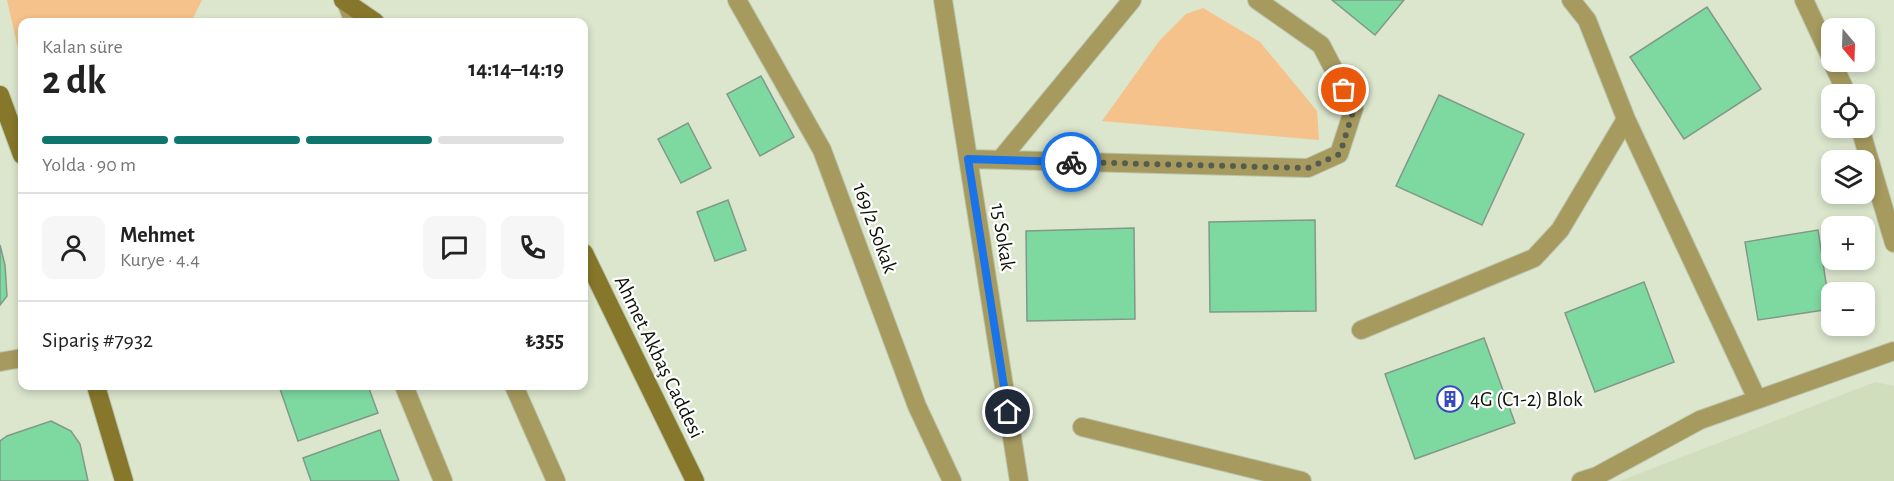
<!DOCTYPE html>
<html lang="tr">
<head>
<meta charset="utf-8">
<style>
	body { margin:0; font-family:"Alegreya Sans",sans-serif; background:#f6f6f6; color:#222; height:100vh; display:flex; flex-direction:column; font-size:22px; white-space:nowrap }
	* { box-sizing:border-box; margin:0 }
	p { font-size:20px; color:#767676 }
	.icon { flex:none; width:33px; height:33px; fill:none; stroke:currentColor; stroke-width:2; stroke-linecap:round; stroke-linejoin:round }
	.map { position:relative; flex:1; overflow:hidden }
	.details { position:absolute; left:18px; top:18px; width:570px; height:372px; display:flex; flex-direction:column; background:#fff; border-radius:12px; box-shadow:0 3px 9px #0003 }
	.details>* { flex:none }
	.needle { width:39px; rotate:161deg }
	.tools { position:absolute; left:1821px; top:18px; display:grid; gap:12px }
	.tools a { display:grid; place-items:center; width:54px; height:54px; border-radius:12px; background:#fff; box-shadow:0 3px 9px #0003; font-size:30px }
	.pin { position:absolute; display:grid; place-items:center; width:51px; height:51px; color:#fff; margin:-26px; border:3px solid #fff; border-radius:50%; box-shadow:0 2px 6px #0007 }
	.courier { position:absolute; display:grid; place-items:center; width:60px; height:60px; margin:-30px; border:4px solid #1a73e8; border-radius:50%; background:#fff; color:#222; box-shadow:0 2px 8px #0007 }
	.overview em { font-style:normal; font-weight:700 }
	.overview div { display:flex; flex-direction:column-reverse }
	.overview { display:flex; align-items:center; justify-content:space-between; height:102px; padding:0 24px }
	h1 { font-size:39px; font-weight:700; line-height:45px }
	.bar { display:grid; grid-template-columns:repeat(4,1fr); gap:9px 6px; align-content:center; height:72px; padding:0 24px }
	.bar i { height:8px; border-radius:4px; background:#e0e0e0 }
	.bar .active { background:#0f766e }
	.bar p { grid-column:span 4 }
	.line { display:flex; align-items:center; gap:15px; padding:0 24px; border-top:2px solid #e0e0e0 }
	.line div { flex:1 }
	.round { display:grid; place-items:center; flex:none; width:63px; height:63px; border-radius:12px; background:#f6f6f6 }
	.map>svg:first-child { display:block }
	.built { fill:#d0debd }
	.green { fill:#f4c28a }
	.building { fill:#7ed9a1; stroke:#819989; stroke-width:1.5 }
	.lines { fill:none; stroke-linecap:round; stroke-linejoin:round }
	.street-casing { stroke:#bac4ae; stroke-width:20 }
	.secondary-casing { stroke:#bac4ae; stroke-width:20 }
	.street { stroke:#a79a5f; stroke-width:18 }
	.secondary { stroke:#86772a; stroke-width:18 }
	.done { stroke:#565c4e; stroke-width:6; stroke-dasharray:0 10.8 }
	.route { stroke:#1a73e8; stroke-width:8 }
	.labels { text-anchor:middle; dominant-baseline:central; stroke-width:4.5; stroke-linejoin:round; paint-order:stroke }
	.street-label { font-size:21px; fill:#0e1209; stroke:#fff }
	.poi-label { font-size:21px; fill:#0e1209; stroke:#fff; text-anchor:start }
</style>
</head>
<body>
<div class="map">
<svg width="1894" height="481" viewBox="0 0 1894 481">
	<rect width="100%" height="100%" fill="#dbe6cd"/>
	<path class="built" d="M1875,382L1894,386V481H1620Z"/>
	<path class="green" d="M7,0H202L191,22H22V66Z
		M1203,8L1260,42L1317,111L1319,140L1102,121L1160,40L1186,14Z"/>
	<path class="building" d="M1332,0H1404L1375,35Z
		M1707,7L1761,89L1684,139L1630,57Z
		M761,76L794,137L760,156L727,94Z
		M1439,95L1524,134L1482,225L1396,186Z
		M688,123L711,168L681,183L658,139Z
		M728,200L746,250L715,261L697,212Z
		M1315,220L1316,311L1210,312L1209,222Z
		M1134,228L1135,319L1027,321L1026,231Z
		M1818,230L1830,309L1758,320L1745,242Z
		M0,245L5,265L7,296L0,305Z
		M1644,282L1674,362L1595,392L1565,313Z
		M1484,338L1515,423L1415,459L1385,374Z
		M279,386H368L378,413L298,441Z
		M51,421L71,431L80,444L88,481H0V441L7,436Z
		M380,430L399,481H311L303,458Z"/>
	<g class="lines">
		<g class="street-casing">
			<path id="street" d="M737,0L822,150L917,406L952,481
				M943,0L1019,481
				M1571,0L1587,20L1626,119L1757,399
				M1804,0L1832,60
				M346,2L354,22
				M1832,62L1847,94
				M1860,128L1894,243
				M968,159L1308,168L1339,154L1354,108L1321,45L1257,0
				M1000,160L1132,0
				M1361,330L1534,258L1560,230L1626,119
				M0,362L22,358
				M404,386L443,481
				M514,386L556,481
				M1082,427L1302,481
				M1581,481L1597,476L1700,420L1894,351"/>
		</g>
		<g class="secondary-casing">
			<path id="secondary" d="M343,0L375,22
				M0,95L22,155
				M584,253L695,481
				M96,386L124,481"/>
		</g>
		<use href="#street" class="street"/>
		<use href="#secondary" class="secondary"/>
	</g>
	<g class="lines">
		<path class="done" d="M1071,162L1308,168L1340,154L1354,108L1344,90"/>
		<path class="route" d="M1008,412L968,159L1071,162"/>
	</g>
	<defs>
		<g id="building-ring" transform="scale(1.35)"><circle r="9.5" fill="#fff" stroke="#384abd" stroke-width="1.5"/><path d="M-4-6H4V6H1V3H-1V6H-4ZM-2.5-4.3h1.7v1.8h-1.7ZM.8-4.3h1.7v1.8H.8ZM-2.5-1h1.7V.8h-1.7ZM.8-1h1.7V.8H.8Z" fill="#384abd"/></g>
	</defs>
	<g fill-rule="evenodd">
		<use href="#building-ring" x="1450" y="399"/>
	</g>
	<g class="labels">
		<g class="street-label">
			<text transform="translate(875 228) rotate(70)">169/2 Sokak</text>
			<text transform="translate(1003 237) rotate(81)">15 Sokak</text>
			<text transform="translate(659 357) rotate(64)">Ahmet Akbaş Caddesi</text>
		</g>
		<g class="poi-label">
			<text x="1470" y="399">4G (C1-2) Blok</text>
		</g>
	</g>
</svg>
<div class="tools">
<a><svg class="needle" viewBox="-14 -14 28 28"><path d="M0-13l5 13h-10z" fill="#e53935"/><path d="M0 13l5-13h-10z" fill="#767676"/></svg></a>
<a><svg class="icon" aria-label="locate" viewBox="0 0 24 24"><circle cx="12" cy="12" r="6"/><path d="M12 2v4M12 18v4M2 12h4M18 12h4"/></svg></a>
<a><svg class="icon" aria-label="layers" viewBox="0 0 24 24"><path d="M12 4l9 5-9 5-9-5zM3 14l9 5 9-5"/></svg></a>
<a>+</a>
<a>−</a>
</div>
<div class="pin" style="left:1344px;top:90px;background:#ea580c"><svg class="icon" aria-label="bag" viewBox="0 0 24 24"><path d="M5 8h14l-1 12H6zM9 8a3 3 0 0 1 6 0"/></svg></div>
<div class="pin" style="left:1008px;top:412px;background:#1f2937"><svg class="icon" aria-label="home" viewBox="0 0 24 24"><path d="M3 11l9-7 9 7M6 9v11h12V9"/></svg></div>
<div class="courier" style="left:1071px;top:162px"><svg class="icon" aria-label="bike" viewBox="0 0 24 24"><circle cx="6" cy="16" r="4"/><circle cx="18" cy="16" r="4"/><path d="M6 16l4-8h5l3 8M10 8l3 8H6M13 5h3"/></svg></div>
<section class="details">
<div class="overview"><div><h1>2 dk</h1><p>Kalan süre</p></div><em>14:14–14:19</em></div>
<div class="bar"><i class="active"></i><i class="active"></i><i class="active"></i><i></i><p>Yolda · 90 m</p></div>
<div class="line" style="height:108px"><a class="round"><svg class="icon" aria-label="person" viewBox="0 0 24 24"><circle cx="12" cy="8" r="4"/><path d="M4 21q1-7 8-7t8 7"/></svg></a><div><b>Mehmet</b><p>Kurye · 4.4</p></div><a class="round"><svg class="icon" aria-label="chat" viewBox="0 0 24 24"><path d="M4 5h16v11H9l-5 4z"/></svg></a><a class="round"><svg class="icon" aria-label="phone" viewBox="0 0 24 24"><path d="M5 4h4l2 5-3 2q2 4 5 5l2-3 5 2v4C11 20 4 13 5 4z"/></svg></a></div>
<div class="line" style="height:78px"><div>Sipariş #7932</div><b>₺355</b></div>
</section>
</div>
</body>
</html>
